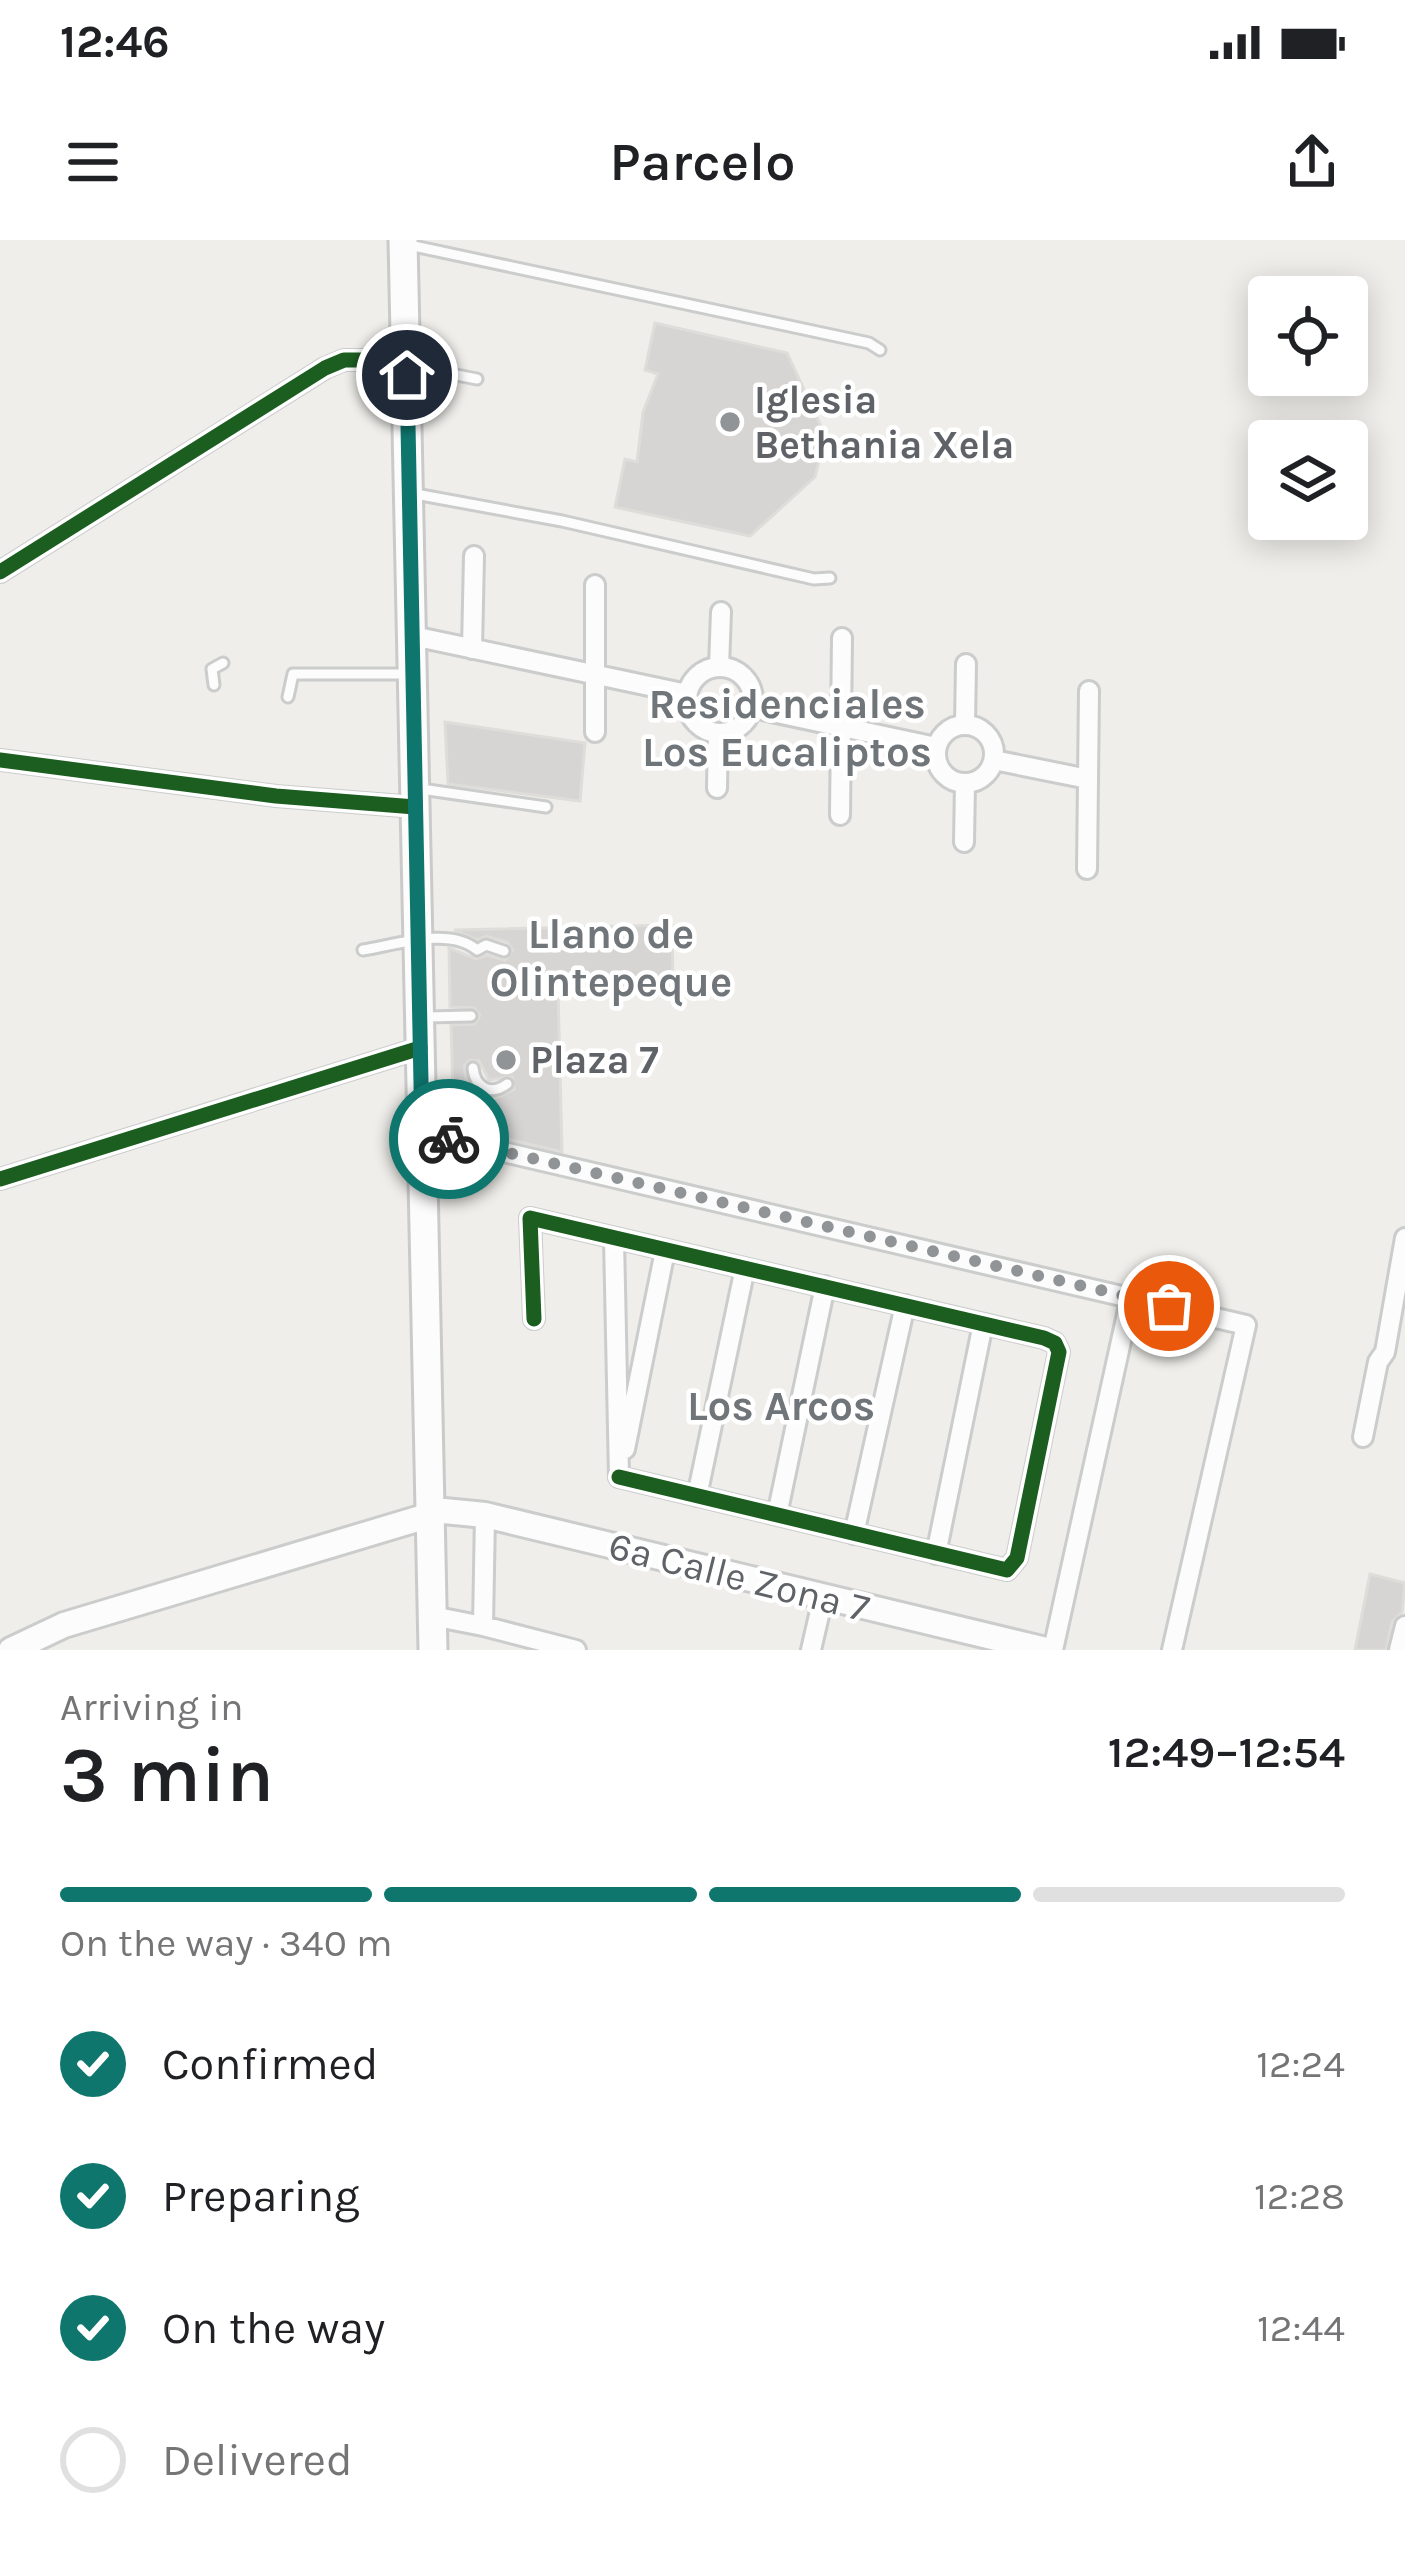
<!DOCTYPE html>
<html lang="en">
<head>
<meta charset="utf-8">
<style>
	body { margin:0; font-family:Karla,sans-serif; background:#f6f6f6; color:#202124; height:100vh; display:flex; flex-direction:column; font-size:45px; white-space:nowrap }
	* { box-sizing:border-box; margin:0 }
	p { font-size:39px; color:#757577 }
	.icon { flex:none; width:66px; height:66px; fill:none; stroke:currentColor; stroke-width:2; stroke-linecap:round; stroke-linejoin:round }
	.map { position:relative; height:1410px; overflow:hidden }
	.sheet { display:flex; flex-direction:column; background:#fff; flex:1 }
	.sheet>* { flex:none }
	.controls { position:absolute; left:1248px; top:36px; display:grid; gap:24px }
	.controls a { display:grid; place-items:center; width:120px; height:120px; border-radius:12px; background:#fff; box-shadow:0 6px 30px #0003; font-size:60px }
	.pin { position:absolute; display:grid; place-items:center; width:102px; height:102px; color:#fff; margin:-51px; border:6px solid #fff; border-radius:50%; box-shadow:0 3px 12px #0007 }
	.courier { position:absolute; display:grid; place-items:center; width:120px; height:120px; margin:-60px; border:9px solid #0f766e; border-radius:50%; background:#fff; color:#222; box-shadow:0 3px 15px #0007 }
	.summary em { font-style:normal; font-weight:600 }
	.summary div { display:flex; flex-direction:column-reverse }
	.summary { display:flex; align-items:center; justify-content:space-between; height:204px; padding:0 60px }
	h1 { font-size:78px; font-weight:600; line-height:90px }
	.bar { display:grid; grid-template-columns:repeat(4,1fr); gap:18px 12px; align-content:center; height:144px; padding:0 60px }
	.bar i { height:15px; border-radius:9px; background:#e0e0e0 }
	.bar .selected { background:#0f766e }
	.bar p { grid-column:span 4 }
	ol { padding:0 60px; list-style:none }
	li { display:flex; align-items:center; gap:36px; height:132px }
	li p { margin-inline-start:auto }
	li .icon { padding:12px; border-radius:50%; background:#0f766e; color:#fff; stroke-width:4 }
	li:last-child { color:#757577 }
	li i { width:66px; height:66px; border:6px solid #e0e0e0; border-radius:50% }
	.status { display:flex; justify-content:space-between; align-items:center; height:84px; padding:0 60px; background:#fff; direction:ltr }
	.status svg { height:33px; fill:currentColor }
	header { display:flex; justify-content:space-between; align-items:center; height:156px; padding:0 60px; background:#fff; font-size:54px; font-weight:600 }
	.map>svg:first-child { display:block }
	.building { fill:#d6d5d3; stroke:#deddd9; stroke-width:3; fill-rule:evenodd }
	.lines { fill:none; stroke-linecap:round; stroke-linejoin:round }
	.service-casing { stroke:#cbcccc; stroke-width:15 }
	.minor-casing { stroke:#cbcccc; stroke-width:24 }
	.tertiary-casing { stroke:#cbcccc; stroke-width:30 }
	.secondary-casing { stroke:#cacacb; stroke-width:33 }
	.service { stroke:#fdfcfc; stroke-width:9 }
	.minor { stroke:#fdfcfc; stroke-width:18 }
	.tertiary { stroke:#fdfcfc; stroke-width:24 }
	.secondary { stroke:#fdfcfc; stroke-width:27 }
	.cycleway-casing { stroke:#fff; stroke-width:22 }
	.cycleway { stroke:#1b5e20; stroke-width:15 }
	.done { stroke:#919496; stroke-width:12; stroke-dasharray:0 21.6 }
	.route { stroke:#0f766e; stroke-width:15 }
	.poi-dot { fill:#919496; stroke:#fff; stroke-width:4.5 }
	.labels { text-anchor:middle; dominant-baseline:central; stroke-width:9; stroke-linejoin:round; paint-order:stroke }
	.poi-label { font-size:39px; font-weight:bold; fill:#5f6368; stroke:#fff; text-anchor:start }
	.street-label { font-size:39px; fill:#5f6368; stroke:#fff }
	.neighbourhood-label { font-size:42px; font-weight:bold; fill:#70757a; stroke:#fff }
</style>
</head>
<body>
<div class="status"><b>12:46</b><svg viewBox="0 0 49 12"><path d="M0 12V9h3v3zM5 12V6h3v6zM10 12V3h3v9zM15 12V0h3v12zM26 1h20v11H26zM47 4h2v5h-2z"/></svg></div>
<header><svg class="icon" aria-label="menu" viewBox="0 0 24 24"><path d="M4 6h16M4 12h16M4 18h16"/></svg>Parcelo<svg class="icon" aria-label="share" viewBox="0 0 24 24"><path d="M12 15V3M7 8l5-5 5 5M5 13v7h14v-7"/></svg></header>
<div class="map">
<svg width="1405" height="1410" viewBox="0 0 1405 1410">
	<rect width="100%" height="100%" fill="#efeeea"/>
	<path class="building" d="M655,83L787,113L825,195L815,237L750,296L615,267L625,219L637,222L643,172L658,134L645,130Z
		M445,482L585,503L580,561L448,544Z
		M672,685L673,748L558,751L562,912L454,886L451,785L475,784L480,775L474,768L450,767L449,708L476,719L487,715L505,720L513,710L507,702L486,696L477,700L454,690ZM470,820L479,821L489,840L512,837L514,849L497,858L480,855L466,837L464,826Z
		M1370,1334L1405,1343L1402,1372L1392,1382L1386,1410H1355Z"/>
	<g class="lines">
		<g class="service-casing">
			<path id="service" d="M409,5L869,103L880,110
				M412,134L441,132L477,139
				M410,253L562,281L814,339L830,338
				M214,445L212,429L223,423
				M288,457L293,434H408
				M421,549L546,567
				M363,710C395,705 450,686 477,710L486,705L504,711
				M426,777L471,776
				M473,828C475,848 491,856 507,844"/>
		</g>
		<g class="minor-casing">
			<path id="minor" d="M0,332L325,128L344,120H406
				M413,396L687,454
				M472,409L474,316
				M719,427L721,372
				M687 460a33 33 0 1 1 66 0a33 33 0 1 1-66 0Z
				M753,468L936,507
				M936 514a29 29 0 1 1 58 0a29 29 0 1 1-58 0Z
				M965,485L966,424
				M595,492V345
				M0,520L276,556L415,567
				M994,520L1088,539
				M717,548L718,493
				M840,575L842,398
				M964,602L965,544
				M1087,629L1089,451
				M422,893L1246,1085L1172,1410
				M0,939L420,808
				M614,999L619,1237
				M534,1079L530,978L1044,1098L1055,1103L1059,1112L1017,1318L1007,1330L619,1237
				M1363,1197L1378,1122L1385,1112L1405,998
				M625,1209L665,1011
				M697,1256L745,1028
				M777,1275L825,1046
				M854,1294L905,1065
				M936,1314L983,1084
				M432,1376L483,1386L485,1275
				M483,1386L576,1410
				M811,1410L823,1358
				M1053,1410L1131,1056
				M1399,1410L1405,1386"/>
		</g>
		<g class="tertiary-casing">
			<path id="tertiary" d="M11,1410L64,1385L444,1271L485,1275L1046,1410"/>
		</g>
		<g class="secondary-casing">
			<path id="secondary" d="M403,0L433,1410"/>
		</g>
		<use href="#service" class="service"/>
		<use href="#minor" class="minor"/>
		<use href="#tertiary" class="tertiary"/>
		<use href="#secondary" class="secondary"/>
		<g class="cycleway-casing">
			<path id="cycleway" d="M0,332L325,128L344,120H406
				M0,520L276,556L415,567
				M0,939L420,808
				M534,1079L530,978L1044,1098L1055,1103L1059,1112L1017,1318L1007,1330L619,1237"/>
		</g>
		<use href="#cycleway" class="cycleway"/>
	</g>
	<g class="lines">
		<path class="done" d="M449,899L1169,1066"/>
		<path class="route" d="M407,135L422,893L449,899"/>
	</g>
	<g class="poi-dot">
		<circle cx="730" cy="182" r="12"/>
		<circle cx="506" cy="820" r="12"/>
	</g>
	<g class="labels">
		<g class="poi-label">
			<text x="754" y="160">Iglesia<tspan x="754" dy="45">Bethania Xela</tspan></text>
			<text x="530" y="820">Plaza 7</text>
		</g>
		<g class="street-label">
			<text transform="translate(739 1337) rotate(14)">6a Calle Zona 7</text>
		</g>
		<g class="neighbourhood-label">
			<text x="787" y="464">Residenciales<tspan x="787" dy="48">Los Eucaliptos</tspan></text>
			<text x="611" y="694">Llano de<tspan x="611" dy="48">Olintepeque</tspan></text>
			<text x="781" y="1166">Los Arcos</text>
		</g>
	</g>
</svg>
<div class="controls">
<a><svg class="icon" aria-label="locate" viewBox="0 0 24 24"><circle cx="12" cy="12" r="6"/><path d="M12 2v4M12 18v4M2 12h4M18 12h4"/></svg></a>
<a><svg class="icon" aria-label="layers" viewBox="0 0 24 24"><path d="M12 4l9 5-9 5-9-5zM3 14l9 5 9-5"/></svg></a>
</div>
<div class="pin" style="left:1169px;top:1066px;background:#ea580c"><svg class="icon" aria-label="bag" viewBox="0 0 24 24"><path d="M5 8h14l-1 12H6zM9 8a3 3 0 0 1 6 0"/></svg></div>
<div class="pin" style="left:407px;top:135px;background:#1f2937"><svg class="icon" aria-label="home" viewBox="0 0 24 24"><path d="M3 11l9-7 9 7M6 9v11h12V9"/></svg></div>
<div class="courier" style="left:449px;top:899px"><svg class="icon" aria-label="bike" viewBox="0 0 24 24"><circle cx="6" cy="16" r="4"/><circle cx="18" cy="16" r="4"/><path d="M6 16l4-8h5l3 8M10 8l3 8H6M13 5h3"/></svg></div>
</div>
<section class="sheet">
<div class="summary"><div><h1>3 min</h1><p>Arriving in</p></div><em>12:49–12:54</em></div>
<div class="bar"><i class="selected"></i><i class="selected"></i><i class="selected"></i><i></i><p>On the way · 340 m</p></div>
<ol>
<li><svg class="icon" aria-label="check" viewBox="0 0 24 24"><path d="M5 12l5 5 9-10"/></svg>Confirmed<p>12:24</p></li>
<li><svg class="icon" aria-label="check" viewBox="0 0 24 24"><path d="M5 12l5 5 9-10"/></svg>Preparing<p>12:28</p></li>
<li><svg class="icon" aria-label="check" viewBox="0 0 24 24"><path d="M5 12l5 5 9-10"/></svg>On the way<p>12:44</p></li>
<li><i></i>Delivered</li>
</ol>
</section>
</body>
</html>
